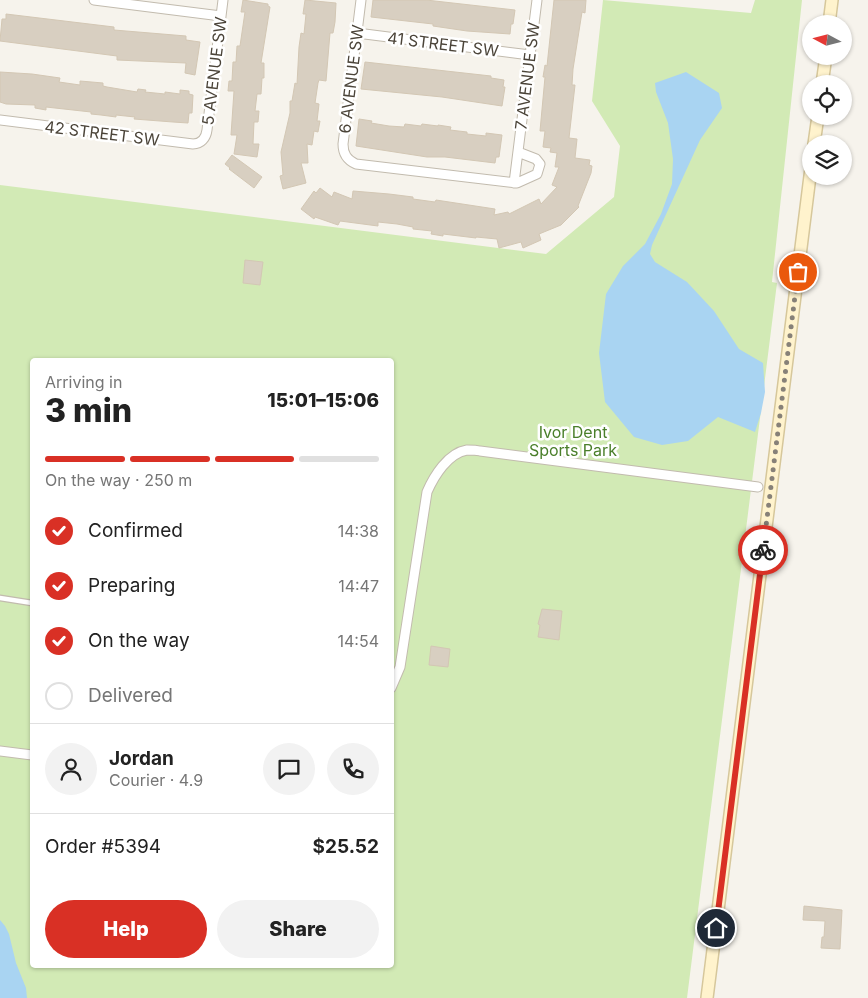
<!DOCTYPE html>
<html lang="en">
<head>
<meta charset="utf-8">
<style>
	body { margin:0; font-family:Inter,sans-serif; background:#f2f2f2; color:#222; height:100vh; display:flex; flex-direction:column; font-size:19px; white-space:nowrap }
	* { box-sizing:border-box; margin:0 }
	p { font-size:16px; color:#767676 }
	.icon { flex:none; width:28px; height:28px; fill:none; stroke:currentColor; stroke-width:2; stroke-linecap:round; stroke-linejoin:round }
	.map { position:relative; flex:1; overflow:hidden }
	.side { position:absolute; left:30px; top:358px; width:364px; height:610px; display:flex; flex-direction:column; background:#fff; border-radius:5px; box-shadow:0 1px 4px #0004 }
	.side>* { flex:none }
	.needle { width:32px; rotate:277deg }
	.fabs { position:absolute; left:802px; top:15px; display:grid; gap:10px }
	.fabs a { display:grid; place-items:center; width:50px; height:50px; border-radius:50%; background:#fff; box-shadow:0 1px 4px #0004; font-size:25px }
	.pin { position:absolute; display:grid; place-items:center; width:42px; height:42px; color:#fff; margin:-21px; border:2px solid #fff; border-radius:50%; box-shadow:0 1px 5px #0007 }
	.courier { position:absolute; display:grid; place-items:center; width:50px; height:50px; margin:-25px; border:4px solid #d93025; border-radius:50%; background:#fff; color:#222; box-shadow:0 1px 6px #0007 }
	.summary em { font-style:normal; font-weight:800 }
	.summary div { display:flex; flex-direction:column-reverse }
	.summary { display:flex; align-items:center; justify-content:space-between; height:85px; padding:0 15px }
	h1 { font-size:32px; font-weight:800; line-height:38px }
	.bar { display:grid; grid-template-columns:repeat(4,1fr); gap:8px 5px; align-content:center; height:60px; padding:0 15px }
	.bar i { height:6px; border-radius:4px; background:#e0e0e0 }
	.bar .active { background:#d93025 }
	.bar p { grid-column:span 4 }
	.line { display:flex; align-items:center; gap:12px; padding:0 15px; border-top:1px solid #e0e0e0 }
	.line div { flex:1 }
	.round { display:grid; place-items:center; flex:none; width:52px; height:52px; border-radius:26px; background:#f2f2f2 }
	ol { padding:0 15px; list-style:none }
	li { display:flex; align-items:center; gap:15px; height:55px }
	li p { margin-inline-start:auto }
	li .icon { padding:5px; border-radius:50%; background:#d93025; color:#fff; stroke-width:4 }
	li:last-child { color:#767676 }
	li i { width:28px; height:28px; border:2px solid #e0e0e0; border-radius:50% }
	.action { display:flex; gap:10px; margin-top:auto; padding:10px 15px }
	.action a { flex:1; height:58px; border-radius:30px; background:#d93025; color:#fff; font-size:20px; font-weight:800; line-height:58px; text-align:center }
	.action a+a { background:#f2f2f2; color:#222 }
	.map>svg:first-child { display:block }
	.green { fill:#d2eab5; fill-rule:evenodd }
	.water { fill:#a9d4f2 }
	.building { fill:#d8cfc1; stroke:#d3c7b4 }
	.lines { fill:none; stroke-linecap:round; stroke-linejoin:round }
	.service-casing { stroke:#c2bbae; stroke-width:7 }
	.minor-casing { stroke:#c2bbae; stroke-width:11 }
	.secondary-casing { stroke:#d6c79b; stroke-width:14 }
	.service { stroke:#fff; stroke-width:4.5 }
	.minor { stroke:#fff; stroke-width:9 }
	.secondary { stroke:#fff3cd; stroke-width:11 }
	.done { stroke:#878178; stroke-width:5; stroke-dasharray:0 9 }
	.route { stroke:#d93025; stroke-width:6 }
	.labels { text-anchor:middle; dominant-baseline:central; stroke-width:5; stroke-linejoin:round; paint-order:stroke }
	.street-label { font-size:16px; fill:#4b4439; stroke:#fff }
	.park-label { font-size:16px; fill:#4a7f2a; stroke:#fff }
</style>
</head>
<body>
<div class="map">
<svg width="868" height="998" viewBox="0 0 868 998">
	<rect width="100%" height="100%" fill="#f6f3ec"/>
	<path class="green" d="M603,0L751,13L755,0H802L772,282L777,283L687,998H0V185L546,254L614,197L620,146L592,101ZM32,360H391V965H32Z"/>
	<path class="water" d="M686,72L719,93L722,108L700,140L652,245L650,254L655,262L687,282L714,311L739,349L763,363L765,392L761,413L755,432L718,417L688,441L662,445L634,437L605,402L599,353L606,294L623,266L645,244L661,214L672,184L673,159L668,123L656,92L655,83Z
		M0,920L5,926L9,934L16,963L26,988L27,998H0Z"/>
	<path class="building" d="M243,0L268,4V6L270,7L261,63H264V78H262L261,94H257L255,111H259L258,122H254L253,144H259L257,157L234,154L237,135H231L234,91H228L229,81H232L233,62H236L237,46H240L245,12H241Z
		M305,0L336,3L335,22L333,33H330L326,81L319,80L318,83L315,103L319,104L317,121H320L318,132L314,131L312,145L307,144L308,163H301L306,183L283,189L280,176L283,175L281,152L290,113V101H292L295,83L297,84L299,47L301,33L304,34L306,14H303Z
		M373,0H426L515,10L513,24H511L510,34L467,31L433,26V24L371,17Z
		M554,0H586L585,13L582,12L573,69L572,85H575L569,138L577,139L575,158L590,160L589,165L592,166L591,173L578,206L579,207L561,225L539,234L541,240L523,248L521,242L499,248L497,239L476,237V238L443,234V236L431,234L432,231L413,229V227L397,224L378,222V226L340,221L338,225L315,217L314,219L301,209L314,191L316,193L320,188L332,197L334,192L352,199L353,191L389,194L413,197V199L435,202L436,200L495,209L494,215L508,212L509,214L539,199L541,204L557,187L552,185L559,167H555L557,153L550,152L551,148L543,147L545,131H540L545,77H543L545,65L547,66Z
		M6,14L114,27V30L186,36V40L200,42L195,75L185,73L186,63L117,60V56L0,41L2,19H6Z
		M365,62L491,76V78L504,80L503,87H505L502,106L442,97L361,89Z
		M0,72L32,74L60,78L59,82L80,85V81L103,83V86L107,87L137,92L138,89L146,90L145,92L165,94V92L180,94V90L189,91V94L193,95L192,113H189L188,123L173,122L134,119L135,117L116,115V117L101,115L91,114V112L46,107V110L35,108V105L6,104L0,102Z
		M359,119L372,121L371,123L389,126L404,127L405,124L421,126L422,124L438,126V125L451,127L450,130L467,132V134L486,136V133L502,135L499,157H496L495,163L445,157H427L356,146Z
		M232,155L262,177L254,188L229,169L230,168L225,164Z
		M245,260L263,262L260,285L243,283Z
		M542,609L562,611L559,640L538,637L540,625L538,624Z
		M431,646L450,649L448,667L429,665Z
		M804,906L842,910L840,949L821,948L822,937H824L825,921L803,920Z"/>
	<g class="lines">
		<g class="service-casing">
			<path id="service" d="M0,598L32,603"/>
		</g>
		<g class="minor-casing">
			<path id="minor" d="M94,0L221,16
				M361,0L343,144C343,154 347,160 356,164L517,183L537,174L540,164L536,159L518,152
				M357,33L530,55
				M0,120L193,144C201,144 206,138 207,130L223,0
				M514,183L537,0
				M391,688L400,667L427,492C434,476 448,453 467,450C471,450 476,450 480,451L758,487
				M0,751L32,755"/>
		</g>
		<g class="secondary-casing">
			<path id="secondary" d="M829,24L832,0
				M822,84L826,56
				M814,144L818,116
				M707,998L811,168"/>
		</g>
		<use href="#service" class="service"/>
		<use href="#minor" class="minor"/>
		<use href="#secondary" class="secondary"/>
	</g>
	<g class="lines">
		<path class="done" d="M763,550L798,272"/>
		<path class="route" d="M716,928L763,550"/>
	</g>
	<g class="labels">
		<g class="street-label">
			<text transform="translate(443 44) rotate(7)">41 STREET SW</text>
			<text transform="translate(214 71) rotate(-83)">5 AVENUE SW</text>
			<text transform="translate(527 76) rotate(-83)">7 AVENUE SW</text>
			<text transform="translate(351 79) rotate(-83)">6 AVENUE SW</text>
			<text transform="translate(102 133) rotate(7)">42 STREET SW</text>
		</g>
		<g class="park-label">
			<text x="573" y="432">Ivor Dent<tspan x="573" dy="18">Sports Park</tspan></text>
		</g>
	</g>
</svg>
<div class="fabs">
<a><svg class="needle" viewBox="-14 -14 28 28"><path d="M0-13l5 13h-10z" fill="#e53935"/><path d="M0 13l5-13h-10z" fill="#767676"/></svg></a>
<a><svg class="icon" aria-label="locate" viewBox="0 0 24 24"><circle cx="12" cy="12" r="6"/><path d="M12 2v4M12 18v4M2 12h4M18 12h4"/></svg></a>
<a><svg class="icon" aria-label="layers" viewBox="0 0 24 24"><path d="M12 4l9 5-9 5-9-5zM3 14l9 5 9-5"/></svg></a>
</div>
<div class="pin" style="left:798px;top:272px;background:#ea580c"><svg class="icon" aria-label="bag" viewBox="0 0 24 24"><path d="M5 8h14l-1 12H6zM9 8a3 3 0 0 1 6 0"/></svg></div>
<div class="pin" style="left:716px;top:928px;background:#1f2937"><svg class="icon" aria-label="home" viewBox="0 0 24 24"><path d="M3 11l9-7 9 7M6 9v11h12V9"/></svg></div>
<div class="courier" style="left:763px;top:550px"><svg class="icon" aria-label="bike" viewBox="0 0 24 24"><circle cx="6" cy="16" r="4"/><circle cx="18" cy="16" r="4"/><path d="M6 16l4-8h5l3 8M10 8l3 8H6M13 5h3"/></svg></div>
<section class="side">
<div class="summary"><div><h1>3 min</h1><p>Arriving in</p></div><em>15:01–15:06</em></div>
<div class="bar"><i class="active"></i><i class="active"></i><i class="active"></i><i></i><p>On the way · 250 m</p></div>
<ol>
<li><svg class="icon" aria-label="check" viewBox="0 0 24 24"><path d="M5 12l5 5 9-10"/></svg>Confirmed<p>14:38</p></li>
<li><svg class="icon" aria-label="check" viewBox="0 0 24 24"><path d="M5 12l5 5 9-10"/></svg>Preparing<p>14:47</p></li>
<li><svg class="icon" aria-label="check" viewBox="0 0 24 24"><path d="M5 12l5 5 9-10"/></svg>On the way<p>14:54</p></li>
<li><i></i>Delivered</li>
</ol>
<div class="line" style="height:90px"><a class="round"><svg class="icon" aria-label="person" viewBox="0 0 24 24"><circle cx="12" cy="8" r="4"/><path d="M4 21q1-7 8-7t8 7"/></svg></a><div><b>Jordan</b><p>Courier · 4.9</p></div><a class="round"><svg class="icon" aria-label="chat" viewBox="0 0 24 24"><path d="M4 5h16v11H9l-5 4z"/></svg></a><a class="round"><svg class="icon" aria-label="phone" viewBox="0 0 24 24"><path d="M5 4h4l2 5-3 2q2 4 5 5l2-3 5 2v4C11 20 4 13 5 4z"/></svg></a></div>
<div class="line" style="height:65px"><div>Order #5394</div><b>$25.52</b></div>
<div class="action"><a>Help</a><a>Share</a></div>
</section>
</div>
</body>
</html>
